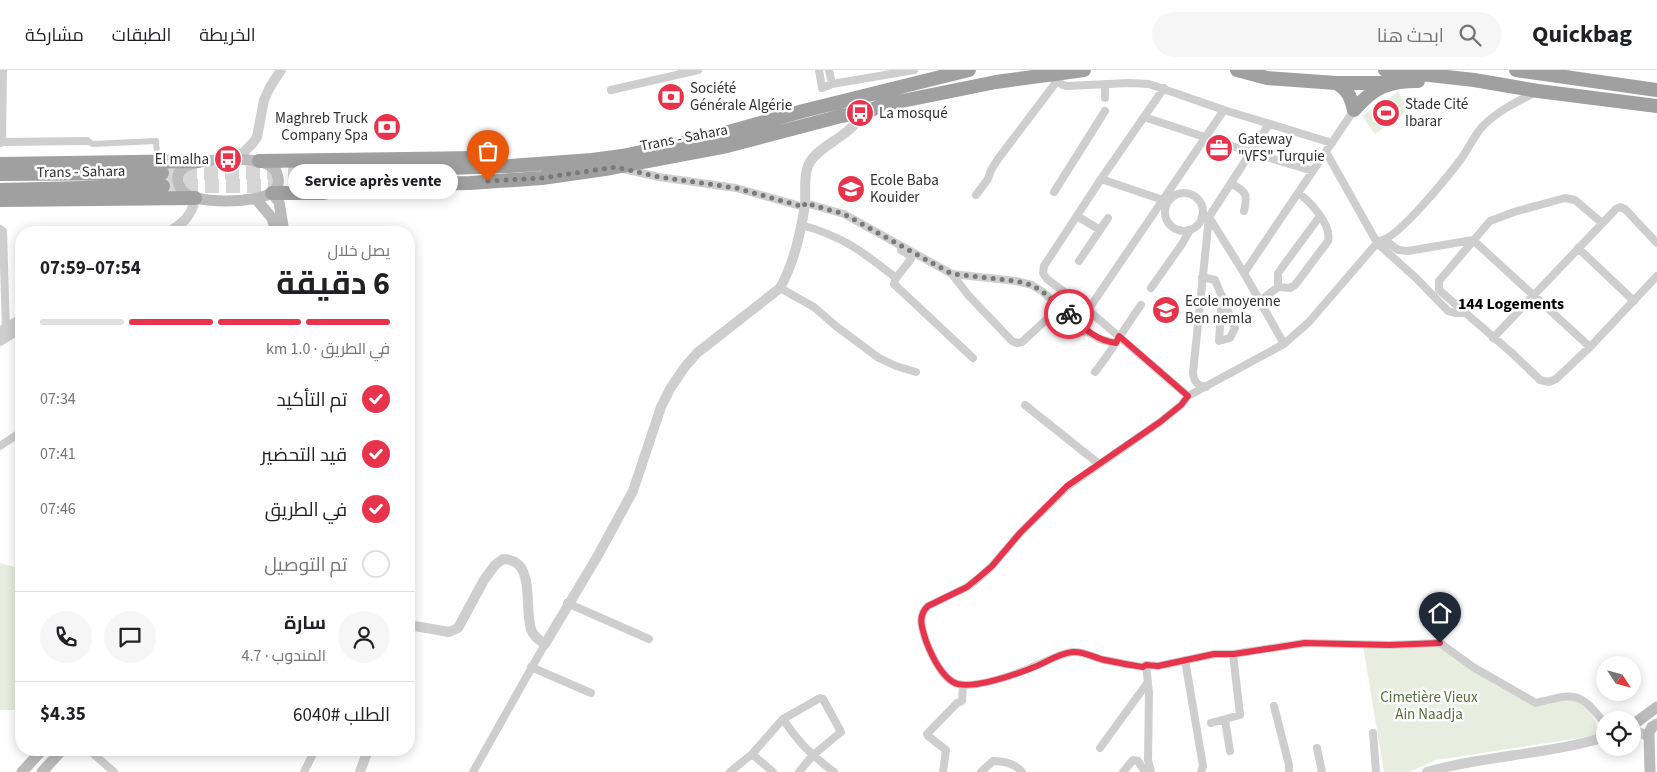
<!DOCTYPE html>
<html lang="ar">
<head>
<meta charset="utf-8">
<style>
	body { margin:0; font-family:"Source Sans 3",Cairo,sans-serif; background:#f6f6f6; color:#202124; direction:rtl; height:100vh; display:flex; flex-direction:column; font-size:19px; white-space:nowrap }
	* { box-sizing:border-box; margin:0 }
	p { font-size:16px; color:#757577 }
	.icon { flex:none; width:28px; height:28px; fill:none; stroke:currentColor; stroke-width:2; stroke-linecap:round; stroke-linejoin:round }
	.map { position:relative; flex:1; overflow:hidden; direction:ltr }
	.sheet { position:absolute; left:15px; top:156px; width:400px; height:530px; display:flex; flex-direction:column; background:#fff; border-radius:20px; box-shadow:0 2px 12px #0003; direction:rtl }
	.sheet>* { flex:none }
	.needle { width:32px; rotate:126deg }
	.buttons { position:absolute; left:1596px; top:586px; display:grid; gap:10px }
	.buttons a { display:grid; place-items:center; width:45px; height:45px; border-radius:50%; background:#fff; box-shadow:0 2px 12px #0003; font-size:25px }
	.pin { position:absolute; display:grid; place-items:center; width:42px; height:42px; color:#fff; margin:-51px -21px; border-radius:50% 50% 50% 0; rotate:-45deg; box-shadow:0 0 5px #0007 }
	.pin .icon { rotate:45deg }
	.courier { position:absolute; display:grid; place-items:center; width:50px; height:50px; margin:-25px; border:4px solid #e8334c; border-radius:50%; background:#fff; color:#222; box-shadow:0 1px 6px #0007 }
	.bubble { position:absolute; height:35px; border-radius:18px; background:#fff; box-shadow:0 2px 12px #0003; font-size:16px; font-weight:700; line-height:35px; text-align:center; direction:rtl }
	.headline em { font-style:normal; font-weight:700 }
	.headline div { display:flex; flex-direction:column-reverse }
	.headline { display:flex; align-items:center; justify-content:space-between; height:85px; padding:0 25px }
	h1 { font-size:32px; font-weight:700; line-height:38px }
	.bar { display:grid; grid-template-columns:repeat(4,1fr); gap:8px 5px; align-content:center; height:60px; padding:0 25px }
	.bar i { height:6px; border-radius:4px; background:#e0e0e0 }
	.bar .on { background:#e8334c }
	.bar p { grid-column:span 4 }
	.line { display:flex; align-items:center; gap:12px; padding:0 25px; border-top:1px solid #e0e0e0 }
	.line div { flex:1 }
	.round { display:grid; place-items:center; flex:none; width:52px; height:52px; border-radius:26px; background:#f6f6f6 }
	ol { padding:0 25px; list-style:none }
	li { display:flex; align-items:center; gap:15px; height:55px }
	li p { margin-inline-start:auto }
	li .icon { padding:5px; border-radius:50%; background:#e8334c; color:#fff; stroke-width:4 }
	li:last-child { color:#757577 }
	li i { width:28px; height:28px; border:2px solid #e0e0e0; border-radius:50% }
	header { display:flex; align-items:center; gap:30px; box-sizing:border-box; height:70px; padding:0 25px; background:#fff; border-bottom:1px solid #e0e0e0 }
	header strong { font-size:24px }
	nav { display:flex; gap:28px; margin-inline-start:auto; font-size:18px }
	.search { width:350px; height:45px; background:#f6f6f6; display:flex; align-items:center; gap:12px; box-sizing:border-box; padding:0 18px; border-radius:28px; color:#757577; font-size:19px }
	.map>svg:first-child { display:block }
	.green { fill:#e8eedf }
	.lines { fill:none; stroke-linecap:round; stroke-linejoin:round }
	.trunk-tunnel { stroke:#d6d6d6; stroke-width:14; stroke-dasharray:14 7; stroke-linecap:butt }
	.pedestrian { stroke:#cecece; stroke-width:6 }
	.minor { stroke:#cecece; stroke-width:8 }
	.tertiary { stroke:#cecece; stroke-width:10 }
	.secondary { stroke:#bbb; stroke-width:11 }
	.trunk { stroke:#a0a0a0; stroke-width:14 }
	.done { stroke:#797979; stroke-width:5; stroke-dasharray:0 9 }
	.route { stroke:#e8334c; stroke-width:6 }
	.labels { text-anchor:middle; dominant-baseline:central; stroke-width:5; stroke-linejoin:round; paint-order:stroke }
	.poi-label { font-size:15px; fill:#313131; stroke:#fff; text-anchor:start }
	.street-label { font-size:15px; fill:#313131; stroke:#fff }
	.park-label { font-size:15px; fill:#576e3d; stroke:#fff }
	.neighbourhood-label { font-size:16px; font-weight:bold; fill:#000; stroke:#fff }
</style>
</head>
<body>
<header>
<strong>Quickbag</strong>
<div class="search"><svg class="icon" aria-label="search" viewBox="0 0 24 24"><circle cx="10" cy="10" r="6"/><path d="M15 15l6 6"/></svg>ابحث هنا</div>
<nav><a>الخريطة</a><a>الطبقات</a><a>مشاركة</a></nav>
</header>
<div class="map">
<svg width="1657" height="702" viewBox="0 0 1657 702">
	<rect width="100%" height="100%" fill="#fff"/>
	<path class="green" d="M1398,22L1409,40L1375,64L1362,46Z
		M0,493L21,499V640H0Z
		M1363,576L1405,578L1441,577L1536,636L1573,628C1591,639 1594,645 1600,665L1436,690L1409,702H1384Z"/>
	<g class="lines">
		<path class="trunk-tunnel" d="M162,103L319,102
			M163,116H314"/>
		<path class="pedestrian" d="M87,71L93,74L156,71L157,84"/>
		<path class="minor" d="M819,0L822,18L832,14L914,0
			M829,0L832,14
			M1047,5L1063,15L1067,16L1129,13L1149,14L1224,40L1332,73
			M1105,14V28
			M1164,18L1101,109L1166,131
			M611,20L698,0
			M1144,47L1250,82L1313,101
			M0,72L87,71
			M1326,82L1375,169L1377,173L1309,252L1284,274L1188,326L1181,335L1160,352L1067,417L1020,463L992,496L979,508L967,517L928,536C917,546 922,558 926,571C931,584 940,604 953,612C969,622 1020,603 1037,595C1048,591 1060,583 1073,582C1084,581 1094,588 1105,590C1118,593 1131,595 1143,597L1146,595L1158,596L1215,584H1233L1305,573L1389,575L1440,573L1473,597L1536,633C1574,623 1580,621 1605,654
			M623,99L659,107L736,118L804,137
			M1101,109L1044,196L1043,203L1047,209L1088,240L1188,326
			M1231,113C1246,123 1248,122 1244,141
			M1054,122L1105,41
			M1165 142a19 19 0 1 1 38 0a19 19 0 1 1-38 0Z
			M976,125L988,109L991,100L998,89L1057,11
			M805,133L844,144L952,204L1016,211L1032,215L1043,222L1088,262L1099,269L1115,273
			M1077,146L1100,160L1108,148
			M1202,146L1209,147L1244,203L1284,274
			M1602,153L1575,130L1565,128L1514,142L1490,151L1439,211V220L1513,284L1540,310L1549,312L1556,309L1590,277L1657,206
			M801,155C843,166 863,182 896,208L894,214L973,288
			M0,159L3,161L6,263
			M1382,170C1399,167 1449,105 1461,89C1469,78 1474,66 1482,57C1497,41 1518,31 1537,22
			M1385,170L1398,180L1408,181L1473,170L1590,277
			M1377,173L1416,208L1448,241L1455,243H1465
			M1578,178L1634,231
			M1079,191L1100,160
			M1244,203L1354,40
			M952,204L968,225L1012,271L1017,273L1022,272L1046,250C1061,249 1073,261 1088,262
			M1202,207L1215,210L1235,258L1230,268L1219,271L1222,226
			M896,208L911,189L909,185L901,180
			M1278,217V203L1320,146
			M780,218L814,237L837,257L879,288L896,296L916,302
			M1151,218L1182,174L1190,160
			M1260,231L1278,217L1290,218L1295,215L1328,171C1332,155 1310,131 1298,123
			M1088,240L1224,40
			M1493,268L1616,139L1620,137L1625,139L1657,173
			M1095,302C1112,281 1125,257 1141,235
			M1206,317C1197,315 1194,312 1193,303L1209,147L1269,54
			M1025,335L1099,394
			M0,376L21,362
			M567,533L649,569
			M1185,590L1203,696L1201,702
			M1146,595L1149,623L1148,690L1151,702
			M531,597L591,623
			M1274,636L1289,695V702
			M1225,650L1230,681
			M1211,653L1240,645L1233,584
			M1373,663L1376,702
			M1100,678L1148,612
			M1317,678L1322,702
			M89,680L114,702
			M752,684L773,702
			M304,702L315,680
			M473,702L545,574
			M730,702L752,684L783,649
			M799,702L812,686L841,662L823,629L820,628L783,649C799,673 811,685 834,702
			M943,702L946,680L928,666L927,664L957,633L962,631L963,615
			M981,702L993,691C1004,691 1015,693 1022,702
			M1123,702L1133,690L1138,691L1145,702"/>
		<path class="tertiary" d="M1,72L2,0
			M237,89L252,74L257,67L264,30L270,17L281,0
			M169,162C182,154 193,145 195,128
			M0,262L21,249
			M0,271L21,258
			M409,555L449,562L458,558L484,510L495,495L503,489C507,489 511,490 515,492C533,502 525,542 531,559C533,566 539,570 545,574L597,487L633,421L661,337L670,319L684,298L697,283L780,218C794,193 801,162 805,134C806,121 803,104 810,92C817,80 834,72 845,63C853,57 860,49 867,42
			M1632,660L1649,666
			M360,702L368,680
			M1427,702C1486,685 1547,685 1605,667"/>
		<path class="secondary" d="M237,89C251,90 276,90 278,108C279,114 277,119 273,122C259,133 191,136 181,119C163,88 221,90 237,89Z
			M272,123L279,132L284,162
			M256,129L272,148L276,162
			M1634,654L1657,637
			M22,702L42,680
			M42,702L62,680
			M1650,702L1649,663L1652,657L1657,654"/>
		<path class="trunk" d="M1237,0L1267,8L1336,13C1348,19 1351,28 1354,40
			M1385,0L1474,10L1538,21L1657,36
			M1516,0L1657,20
			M1336,13H1388
			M1354,40C1374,17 1388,11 1418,11
			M259,91L478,88L494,92
			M0,94L199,91
			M319,102L510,96L592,90L622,86L670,76L725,63L803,41L969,0
			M0,104L162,103
			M314,116L470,113L542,108L605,99L727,76L841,46L867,42L882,35L996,12L1084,0
			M0,120L163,116
			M272,123H324
			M0,130L195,128"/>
	</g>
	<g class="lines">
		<path class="done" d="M488,111L542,108L616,97L659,107L736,118L804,137L805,133L844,144L952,204L1016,211L1032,215L1043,222L1069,244"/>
		<path class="route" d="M1069,244C1083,257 1096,271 1116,273L1119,266L1188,326L1181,335L1160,352L1067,416L1020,463L992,496L978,508L967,517L928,536C917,546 922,558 926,571C931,584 940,604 953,612C968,622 1020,603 1037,596C1048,591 1060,583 1073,582C1084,581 1094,588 1105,590C1118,593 1131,595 1143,597L1146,595L1158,596L1214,584H1234L1305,573L1389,575L1440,573"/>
	</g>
	<defs>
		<g id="bank-disc" transform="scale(1.4375)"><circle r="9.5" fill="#e8334c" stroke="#fff"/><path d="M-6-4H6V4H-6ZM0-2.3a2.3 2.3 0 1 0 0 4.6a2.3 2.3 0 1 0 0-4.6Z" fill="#fff"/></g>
		<g id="bus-disc" transform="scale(1.4375)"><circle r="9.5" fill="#e8334c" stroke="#fff"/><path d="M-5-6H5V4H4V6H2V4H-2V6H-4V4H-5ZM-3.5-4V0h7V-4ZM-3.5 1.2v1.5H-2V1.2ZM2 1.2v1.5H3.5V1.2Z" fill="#fff"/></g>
		<g id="stadium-disc" transform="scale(1.4375)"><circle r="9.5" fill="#e8334c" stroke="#fff"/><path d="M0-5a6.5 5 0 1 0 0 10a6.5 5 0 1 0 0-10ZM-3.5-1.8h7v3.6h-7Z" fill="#fff"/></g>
		<g id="office-disc" transform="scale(1.4375)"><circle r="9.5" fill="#e8334c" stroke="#fff"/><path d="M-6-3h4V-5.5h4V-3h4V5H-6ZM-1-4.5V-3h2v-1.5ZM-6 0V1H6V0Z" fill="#fff"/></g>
		<g id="school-disc" transform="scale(1.4375)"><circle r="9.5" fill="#e8334c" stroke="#fff"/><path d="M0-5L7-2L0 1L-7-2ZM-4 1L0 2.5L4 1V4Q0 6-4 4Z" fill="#fff"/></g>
	</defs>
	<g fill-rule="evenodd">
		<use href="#bank-disc" x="671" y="27"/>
		<use href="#bus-disc" x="860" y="43"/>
		<use href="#stadium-disc" x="1386" y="43"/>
		<use href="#bank-disc" x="387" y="57"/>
		<use href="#office-disc" x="1219" y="78"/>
		<use href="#bus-disc" x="228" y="89"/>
		<use href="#school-disc" x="851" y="119"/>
		<use href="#school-disc" x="1166" y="240"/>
	</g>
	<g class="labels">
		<g class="poi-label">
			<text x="690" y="18">Société<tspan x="690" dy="17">Générale Algérie</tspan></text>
			<text x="1405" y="34">Stade Cité<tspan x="1405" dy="17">Ibarar</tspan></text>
			<text x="879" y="43">La mosqué</text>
			<text x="368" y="48" text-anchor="end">Maghreb Truck<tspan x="368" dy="17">Company Spa</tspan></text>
			<text x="1238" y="69">Gateway<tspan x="1238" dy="17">"VFS" Turquie</tspan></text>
			<text x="209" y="89" text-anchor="end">El malha</text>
			<text x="870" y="110">Ecole Baba<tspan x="870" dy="17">Kouider</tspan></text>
			<text x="1185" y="231">Ecole moyenne<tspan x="1185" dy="17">Ben nemla</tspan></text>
		</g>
		<g class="street-label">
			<text transform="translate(684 68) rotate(-11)">Trans - Sahara</text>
			<text transform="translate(81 102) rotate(-1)">Trans - Sahara</text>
		</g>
		<g class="park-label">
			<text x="1429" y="627">Cimetière Vieux<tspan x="1429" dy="17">Ain Naadja</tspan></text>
		</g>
		<g class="neighbourhood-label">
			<text x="1511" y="234">144 Logements</text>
		</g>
	</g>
</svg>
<div class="buttons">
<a><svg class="needle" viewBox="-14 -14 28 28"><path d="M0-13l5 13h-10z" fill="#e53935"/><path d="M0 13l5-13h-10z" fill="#757577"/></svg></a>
<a><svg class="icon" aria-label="locate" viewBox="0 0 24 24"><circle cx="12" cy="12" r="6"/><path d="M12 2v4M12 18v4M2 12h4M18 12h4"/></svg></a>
</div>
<div class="pin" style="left:488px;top:111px;background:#ea580c"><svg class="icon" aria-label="bag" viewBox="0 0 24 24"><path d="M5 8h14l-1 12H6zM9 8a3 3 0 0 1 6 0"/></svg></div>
<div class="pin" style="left:1440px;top:573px;background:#1f2937"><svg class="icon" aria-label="home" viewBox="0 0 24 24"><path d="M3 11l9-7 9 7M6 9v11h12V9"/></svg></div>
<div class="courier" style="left:1069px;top:244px"><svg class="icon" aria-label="bike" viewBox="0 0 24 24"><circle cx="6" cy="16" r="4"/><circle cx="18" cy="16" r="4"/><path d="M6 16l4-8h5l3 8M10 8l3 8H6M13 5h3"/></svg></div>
<div class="bubble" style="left:288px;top:94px;width:170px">Service après vente</div>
<section class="sheet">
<div class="headline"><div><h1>6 دقيقة</h1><p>يصل خلال</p></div><em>07:54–07:59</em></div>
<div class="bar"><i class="on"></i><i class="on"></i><i class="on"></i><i></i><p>في الطريق · 1.0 km</p></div>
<ol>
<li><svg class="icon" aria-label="check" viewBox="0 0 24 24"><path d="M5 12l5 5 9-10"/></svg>تم التأكيد<p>07:34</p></li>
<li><svg class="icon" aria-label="check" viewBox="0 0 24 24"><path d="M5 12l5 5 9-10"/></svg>قيد التحضير<p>07:41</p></li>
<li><svg class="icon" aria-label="check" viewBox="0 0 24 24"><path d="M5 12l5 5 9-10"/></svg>في الطريق<p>07:46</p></li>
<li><i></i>تم التوصيل</li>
</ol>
<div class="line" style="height:90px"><a class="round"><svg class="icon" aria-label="person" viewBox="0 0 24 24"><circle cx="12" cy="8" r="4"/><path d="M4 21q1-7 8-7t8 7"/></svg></a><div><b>سارة</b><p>المندوب · 4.7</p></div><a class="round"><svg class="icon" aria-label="chat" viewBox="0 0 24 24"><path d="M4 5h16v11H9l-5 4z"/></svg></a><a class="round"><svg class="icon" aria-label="phone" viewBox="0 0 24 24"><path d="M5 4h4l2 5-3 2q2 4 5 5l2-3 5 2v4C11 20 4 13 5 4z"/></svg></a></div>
<div class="line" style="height:65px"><div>الطلب #6040</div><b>$4.35</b></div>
</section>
</div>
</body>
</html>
